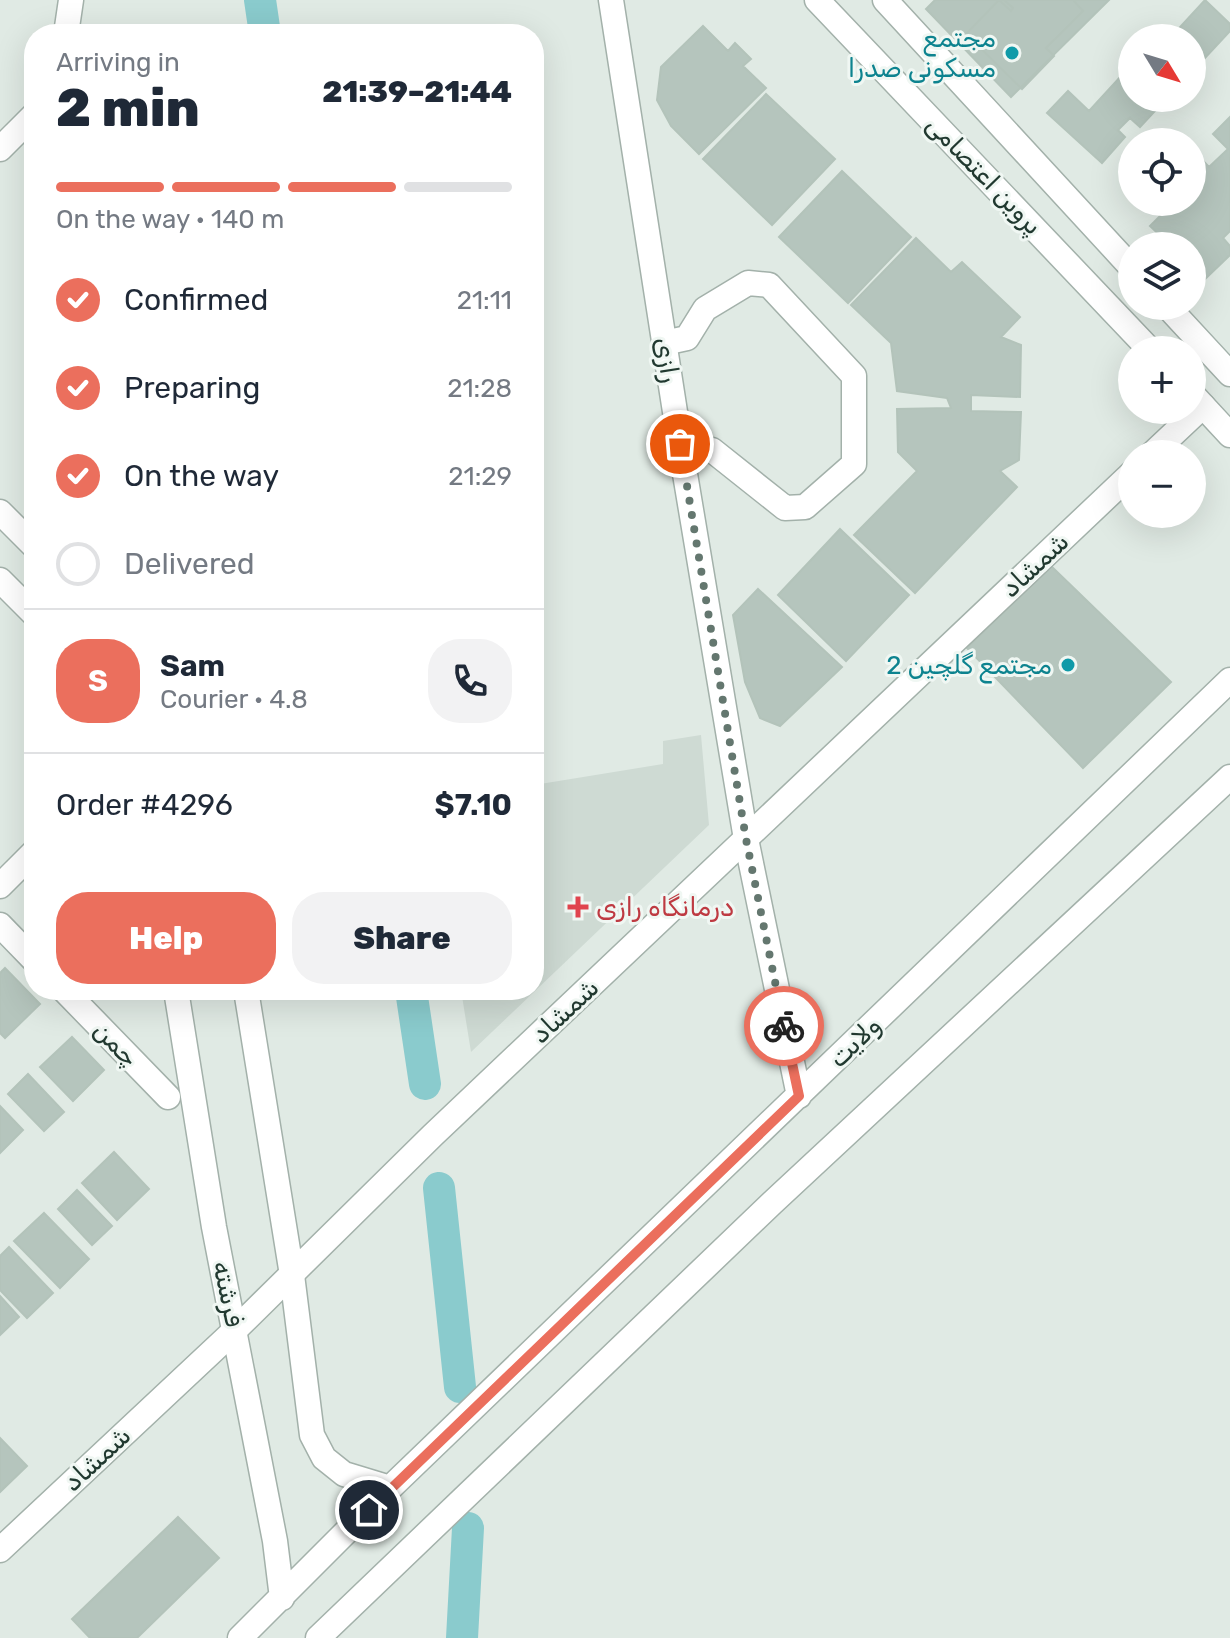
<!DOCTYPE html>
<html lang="en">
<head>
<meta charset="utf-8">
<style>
	body { margin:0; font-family:Rubik,"Noto Sans Arabic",sans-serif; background:#f2f2f3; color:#1f2937; height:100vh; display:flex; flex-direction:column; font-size:30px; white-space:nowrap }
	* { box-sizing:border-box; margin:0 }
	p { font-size:26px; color:#747a83 }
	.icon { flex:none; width:44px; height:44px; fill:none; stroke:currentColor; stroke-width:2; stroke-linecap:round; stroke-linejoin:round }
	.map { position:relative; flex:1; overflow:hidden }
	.side { position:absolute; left:24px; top:24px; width:520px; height:976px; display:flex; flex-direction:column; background:#fff; border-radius:32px; box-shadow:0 8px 32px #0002 }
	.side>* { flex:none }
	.needle { width:52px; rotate:128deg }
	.fabs { position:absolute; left:1118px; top:24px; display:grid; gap:16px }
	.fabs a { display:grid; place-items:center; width:88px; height:88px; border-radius:50%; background:#fff; box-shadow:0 8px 32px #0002; font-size:40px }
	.pin { position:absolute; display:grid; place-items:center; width:68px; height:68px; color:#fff; margin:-34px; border:4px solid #fff; border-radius:50%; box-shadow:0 2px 8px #0007 }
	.courier { position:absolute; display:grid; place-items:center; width:80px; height:80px; margin:-40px; border:6px solid #eb6f5d; border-radius:50%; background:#fff; color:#222; box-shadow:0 2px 10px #0007 }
	.headline em { font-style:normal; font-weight:800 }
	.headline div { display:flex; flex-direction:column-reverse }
	.headline { display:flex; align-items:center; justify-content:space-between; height:136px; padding:0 32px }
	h1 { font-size:52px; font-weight:800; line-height:60px }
	.bar { display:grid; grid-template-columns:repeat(4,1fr); gap:12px 8px; align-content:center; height:96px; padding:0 32px }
	.bar i { height:10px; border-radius:6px; background:#e0e1e3 }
	.bar .selected { background:#eb6f5d }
	.bar p { grid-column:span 4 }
	.line { display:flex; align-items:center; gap:20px; padding:0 32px; border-top:2px solid #e0e1e3 }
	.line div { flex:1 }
	.round { display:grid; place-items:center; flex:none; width:84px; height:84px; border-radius:32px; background:#f2f2f3 }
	ol { padding:0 32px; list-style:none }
	li { display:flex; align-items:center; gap:24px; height:88px }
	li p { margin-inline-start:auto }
	li .icon { padding:8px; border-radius:50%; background:#eb6f5d; color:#fff; stroke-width:4 }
	li:last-child { color:#747a83 }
	li i { width:44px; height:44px; border:4px solid #e0e1e3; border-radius:50% }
	.primary-button { display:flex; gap:16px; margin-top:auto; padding:16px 32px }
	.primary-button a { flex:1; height:92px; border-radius:32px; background:#eb6f5d; color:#fff; font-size:32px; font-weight:800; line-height:92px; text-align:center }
	.primary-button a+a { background:#f2f2f3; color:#1f2937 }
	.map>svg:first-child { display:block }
	.built { fill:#cedad3 }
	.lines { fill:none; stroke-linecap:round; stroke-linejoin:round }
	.canal { stroke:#8acbcd; stroke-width:32 }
	.building { fill:#b5c5bd; stroke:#b3c3ba; stroke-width:2 }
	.minor-casing { stroke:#a3b1aa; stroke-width:27 }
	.tertiary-casing { stroke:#a3b1aa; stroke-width:27 }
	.minor { stroke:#fff; stroke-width:24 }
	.tertiary { stroke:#fff; stroke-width:24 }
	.done { stroke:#64776f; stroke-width:8; stroke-dasharray:0 14.4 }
	.route { stroke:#eb6f5d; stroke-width:10 }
	.culture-dot { fill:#0f9aa8; stroke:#f0f7f3; stroke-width:3 }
	.health-dot { fill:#e0444e; stroke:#f0f7f3; stroke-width:3 }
	.labels { text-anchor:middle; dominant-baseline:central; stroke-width:6; stroke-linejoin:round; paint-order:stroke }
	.culture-label { font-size:26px; fill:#0d838f; stroke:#f0f7f3; text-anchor:end }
	.street-label { font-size:26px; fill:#213930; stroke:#f0f7f3 }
	.health-label { font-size:26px; fill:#be3a42; stroke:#f0f7f3; text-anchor:start }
</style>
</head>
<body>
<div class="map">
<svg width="1230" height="1638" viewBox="0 0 1230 1638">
	<rect width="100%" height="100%" fill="#e0eae4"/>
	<path class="built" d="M701,735L709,825L471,1052L461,990H534V785L663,764V741Z"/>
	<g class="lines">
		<path class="canal" d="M260,0L265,34
			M411,990L425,1084
			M439,1188L460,1387
			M462,1638L468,1528"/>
	</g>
	<path class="building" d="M935,0H1109L1011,97L926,9Z
		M999,0L1011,11L1013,8L1004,0H1073L1083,11L1046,48L1054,56L1022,89L966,34Z
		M1205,0L1230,24V31L1192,72V38H1170Z
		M703,26L728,51L735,43L751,59L743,66L766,88L699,154L671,126L657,100L661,67Z
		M1123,74L1132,82V98H1167L1140,127L1130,118L1118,130L1125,137L1102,163L1047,113L1068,91L1089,111Z
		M766,94L835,159L772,225L703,159Z
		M1230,117V231L1223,238L1230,246V255L1204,280L1192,268V246H1171L1150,226L1174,202H1192V149L1209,167L1228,149L1213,134Z
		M842,171L911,237L848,303L779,237Z
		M916,238L951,272L962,262L1020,317L1001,337L1021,345L1020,397L971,395V411L1021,412L1019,460L1000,471L1017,487L915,593L854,535L917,471L898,452L897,409L951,408L947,398L897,391L891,343L851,305Z
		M840,529L909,595L846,661L778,595Z
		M1051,566L1171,682L1083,768L967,648Z
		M758,589L842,667L780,726L760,718L745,682L733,615Z
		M5,968L40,1004L5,1038L0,1033V973Z
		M72,1037L104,1070L73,1101L40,1067Z
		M28,1074L64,1112L44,1131L8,1094Z
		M0,1106L23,1130L0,1153Z
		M114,1152L149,1189L117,1220L82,1183Z
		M77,1190L112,1226L92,1245L58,1209Z
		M44,1213L89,1259L60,1288L14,1241Z
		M9,1247L53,1293L27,1318L0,1290V1256Z
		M0,1296L19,1317L0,1335Z
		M0,1438L27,1466L0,1492Z
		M178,1517L219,1558L137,1638H90L72,1619Z"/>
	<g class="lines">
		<g class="minor-casing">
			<path id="minor" d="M66,34L71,0
				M0,149L34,115
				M664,343L687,338L705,309L748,283L769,285L854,376V464L805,507L785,508L712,450L680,444
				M1152,454L1203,406
				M0,886L34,852
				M0,925L34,960
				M64,990L168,1097
				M0,1550L235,1330L433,1135L1132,473"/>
		</g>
		<g class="tertiary-casing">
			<path id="tertiary" d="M611,0L680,444L746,839L799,1096
				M817,0L1150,350
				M885,0L1132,268
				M1167,306L1230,374
				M1192,394L1230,435
				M0,512L34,546
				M0,580L34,614
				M176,990L214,1227L275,1541L282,1598
				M246,990L292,1275L312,1435L324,1458L344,1474L390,1488
				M240,1638L390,1488L1230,680
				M318,1638L772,1203L1230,777"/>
		</g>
		<use href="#minor" class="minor"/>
		<use href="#tertiary" class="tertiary"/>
	</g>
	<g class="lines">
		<path class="done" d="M680,444L746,839L784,1026"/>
		<path class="route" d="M369,1510L799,1096L784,1026"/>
	</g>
	<g class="culture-dot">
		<circle cx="1012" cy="53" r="8"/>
		<circle cx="1068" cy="665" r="8"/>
	</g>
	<path class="health-dot" d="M574 895h8v8h8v8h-8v8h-8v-8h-8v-8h8z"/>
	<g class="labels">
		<g class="culture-label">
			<text x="996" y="38">مجتمع<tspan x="996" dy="30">مسکونی صدرا</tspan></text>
			<text x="1052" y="665">مجتمع گلچین 2</text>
		</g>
		<g class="street-label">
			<text transform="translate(984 175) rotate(46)">پروین اعتصامی</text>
			<text transform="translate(667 360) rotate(81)">رازی</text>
			<text transform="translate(1035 565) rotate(-43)">شمشاد</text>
			<text transform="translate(565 1011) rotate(-43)">شمشاد</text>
			<text transform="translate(855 1042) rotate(-44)">ولایت</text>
			<text transform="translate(116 1044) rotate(46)">چمن</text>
			<text transform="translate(228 1294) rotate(78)">فرشته</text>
			<text transform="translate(97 1459) rotate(-43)">شمشاد</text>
		</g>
		<g class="health-label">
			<text x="596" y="907">درمانگاه رازی</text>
		</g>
	</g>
</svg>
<div class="fabs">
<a><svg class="needle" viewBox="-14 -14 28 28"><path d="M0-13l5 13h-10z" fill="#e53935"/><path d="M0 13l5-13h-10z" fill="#747a83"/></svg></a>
<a><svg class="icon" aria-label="locate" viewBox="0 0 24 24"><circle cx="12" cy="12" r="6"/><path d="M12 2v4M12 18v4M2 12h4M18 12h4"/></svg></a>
<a><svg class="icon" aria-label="layers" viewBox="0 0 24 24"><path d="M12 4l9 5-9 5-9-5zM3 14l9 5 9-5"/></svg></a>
<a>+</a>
<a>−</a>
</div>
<div class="pin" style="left:680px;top:444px;background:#ea580c"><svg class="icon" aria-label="bag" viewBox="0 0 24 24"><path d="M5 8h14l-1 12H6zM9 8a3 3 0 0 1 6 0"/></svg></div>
<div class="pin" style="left:369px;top:1510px;background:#1f2937"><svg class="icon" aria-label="home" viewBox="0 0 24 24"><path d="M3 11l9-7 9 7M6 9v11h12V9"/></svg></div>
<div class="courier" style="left:784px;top:1026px"><svg class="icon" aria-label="bike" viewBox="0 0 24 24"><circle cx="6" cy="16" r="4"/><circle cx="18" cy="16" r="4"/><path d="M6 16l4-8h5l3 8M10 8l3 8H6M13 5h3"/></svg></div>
<section class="side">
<div class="headline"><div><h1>2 min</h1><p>Arriving in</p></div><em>21:39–21:44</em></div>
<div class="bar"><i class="selected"></i><i class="selected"></i><i class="selected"></i><i></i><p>On the way · 140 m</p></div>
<ol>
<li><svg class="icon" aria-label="check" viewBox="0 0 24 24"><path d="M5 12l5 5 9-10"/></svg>Confirmed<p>21:11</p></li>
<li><svg class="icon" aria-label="check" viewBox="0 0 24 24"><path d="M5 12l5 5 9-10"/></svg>Preparing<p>21:28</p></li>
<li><svg class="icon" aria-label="check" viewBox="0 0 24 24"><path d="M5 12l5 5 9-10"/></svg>On the way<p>21:29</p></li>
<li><i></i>Delivered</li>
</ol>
<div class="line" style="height:144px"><b class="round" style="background:#eb6f5d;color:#fff">S</b><div><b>Sam</b><p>Courier · 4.8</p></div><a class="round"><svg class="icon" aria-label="phone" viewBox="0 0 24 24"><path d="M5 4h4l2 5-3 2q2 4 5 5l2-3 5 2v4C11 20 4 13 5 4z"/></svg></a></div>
<div class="line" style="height:104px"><div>Order #4296</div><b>$7.10</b></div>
<div class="primary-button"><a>Help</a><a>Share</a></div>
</section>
</div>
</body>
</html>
